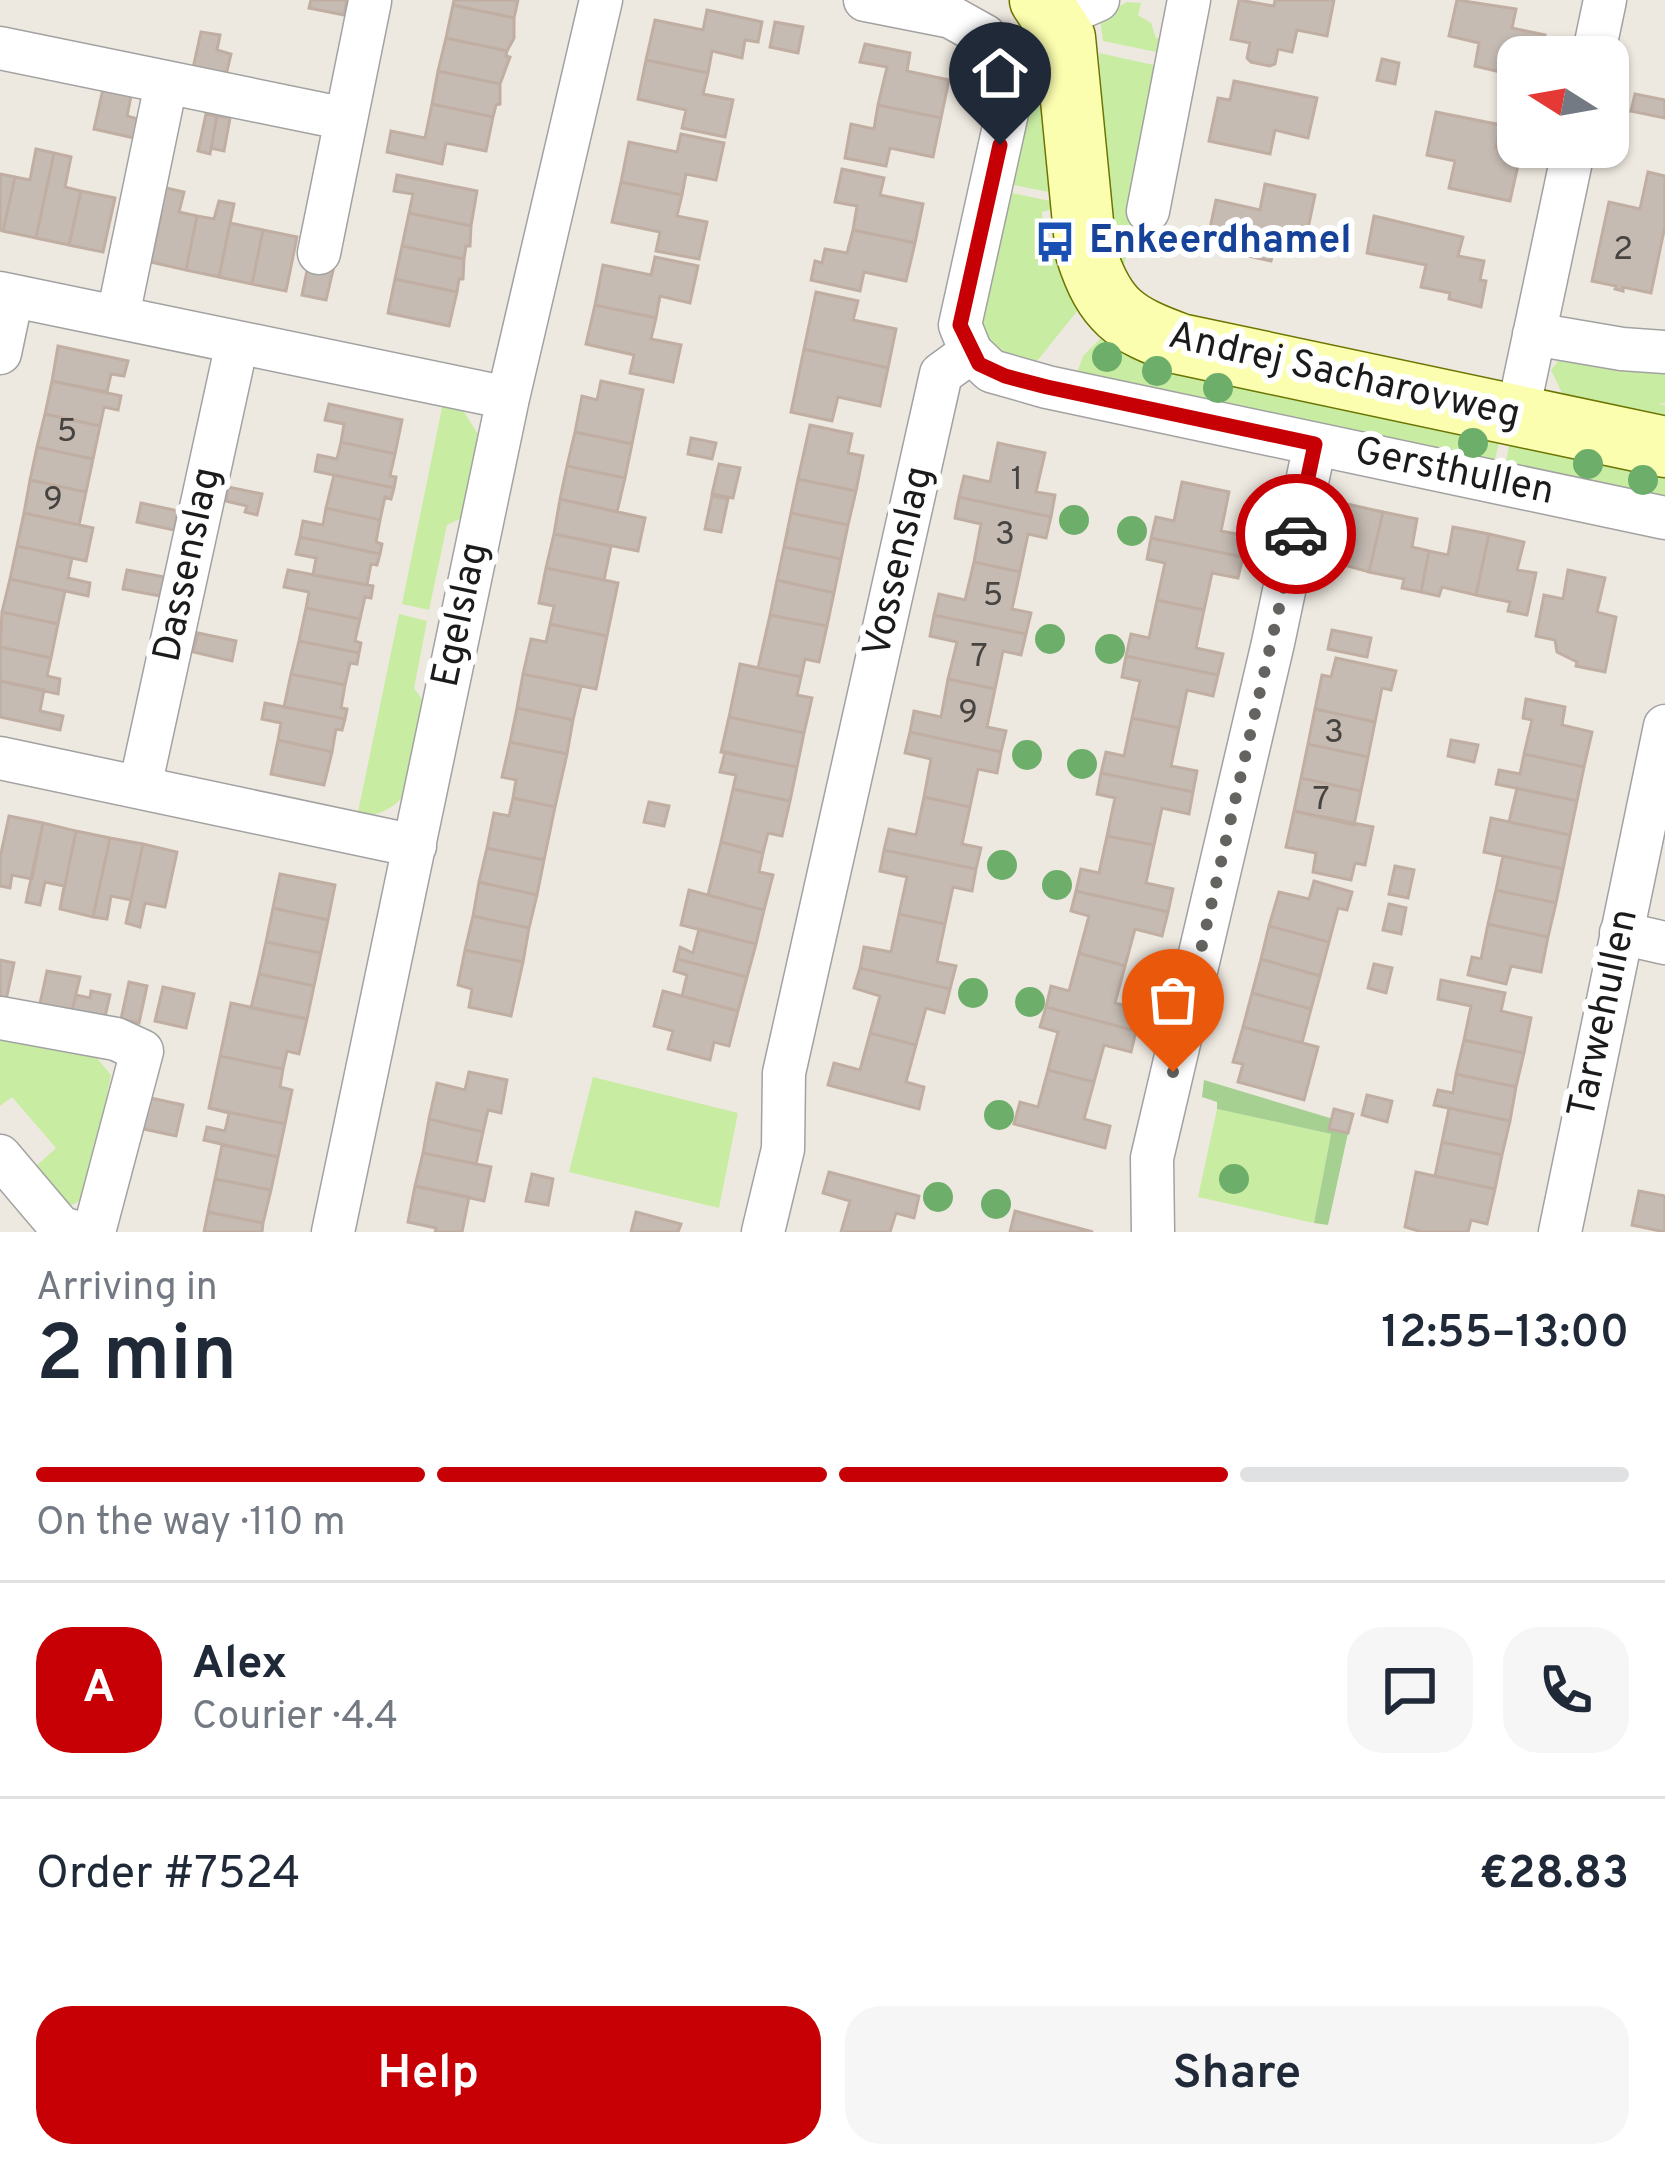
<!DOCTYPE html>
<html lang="en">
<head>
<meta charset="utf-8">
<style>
	body { margin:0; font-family:Overpass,sans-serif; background:#f6f6f7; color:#1f2937; height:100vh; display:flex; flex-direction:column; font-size:45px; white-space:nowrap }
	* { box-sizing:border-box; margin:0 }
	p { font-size:39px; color:#747a83 }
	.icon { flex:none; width:66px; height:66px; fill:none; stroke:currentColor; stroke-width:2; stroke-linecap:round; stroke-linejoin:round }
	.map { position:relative; height:1232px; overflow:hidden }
	.drawer { display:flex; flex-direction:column; background:#fff; flex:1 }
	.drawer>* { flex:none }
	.needle { width:78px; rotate:281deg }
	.controls { position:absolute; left:1497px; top:36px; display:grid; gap:24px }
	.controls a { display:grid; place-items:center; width:132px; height:132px; border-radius:24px; background:#fff; box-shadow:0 3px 9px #0004; font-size:60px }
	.pin { position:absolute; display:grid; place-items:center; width:102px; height:102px; color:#fff; margin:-123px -51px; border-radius:50% 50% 50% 0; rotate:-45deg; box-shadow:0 0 12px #0007 }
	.pin .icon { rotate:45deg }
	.courier { position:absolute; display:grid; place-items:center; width:120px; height:120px; margin:-60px; border:9px solid #c70005; border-radius:50%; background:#fff; color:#222; box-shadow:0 3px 15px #0007 }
	.headline em { font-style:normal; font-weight:600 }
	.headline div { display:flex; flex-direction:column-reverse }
	.headline { display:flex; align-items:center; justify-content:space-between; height:204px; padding:0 36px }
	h1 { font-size:78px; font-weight:600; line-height:90px }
	.bar { display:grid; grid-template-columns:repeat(4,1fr); gap:18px 12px; align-content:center; height:144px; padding:0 36px }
	.bar i { height:15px; border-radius:9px; background:#e0e1e3 }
	.bar .active { background:#c70005 }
	.bar p { grid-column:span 4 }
	.line { display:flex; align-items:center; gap:30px; padding:0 36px; border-top:3px solid #e0e1e3 }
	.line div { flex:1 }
	.round { display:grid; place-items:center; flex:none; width:126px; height:126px; border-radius:36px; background:#f6f6f7 }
	.action { display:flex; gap:24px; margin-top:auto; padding:24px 36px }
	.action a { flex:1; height:138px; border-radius:36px; background:#c70005; color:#fff; font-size:48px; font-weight:600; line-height:138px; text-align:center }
	.action a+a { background:#f6f6f7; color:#1f2937 }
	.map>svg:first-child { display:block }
	.grass { fill:#c8eca2 }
	.forest { fill:#a6d092 }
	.building { fill:#c5bbb3; stroke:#c0aea2; stroke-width:3 }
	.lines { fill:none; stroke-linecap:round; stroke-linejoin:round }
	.street-casing { stroke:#a2a2a2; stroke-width:45 }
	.secondary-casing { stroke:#6b7500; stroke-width:63 }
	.street { stroke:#fff; stroke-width:42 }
	.secondary { stroke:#fbfdaf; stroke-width:60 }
	.tree { fill:#6eae6b }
	.done { stroke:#656360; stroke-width:12; stroke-dasharray:0 21.6 }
	.route { stroke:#c70005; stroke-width:15 }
	.labels { text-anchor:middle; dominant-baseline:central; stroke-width:12; stroke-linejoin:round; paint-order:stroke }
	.number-label { font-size:33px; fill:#464341 }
	.transit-label { font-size:39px; font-weight:bold; fill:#164399; stroke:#fff; text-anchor:start }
	.street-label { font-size:39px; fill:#1b1b1b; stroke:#fff }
</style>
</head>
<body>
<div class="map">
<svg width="1665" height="1232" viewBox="0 0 1665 1232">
	<rect width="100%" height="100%" fill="#eee9e0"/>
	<path class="grass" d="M1127,2L1141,3L1138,15L1151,23L1156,38L1168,36L1166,54L1103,41L1100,17Z
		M1040,41L1054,164L1047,165L1049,192L1004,183L1018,53Z
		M1099,53L1163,67L1139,210L1123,268L1114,266Z
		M1003,191L1050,201V210L1042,212L1044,238L1062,240L1078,310L1033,366L993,349L979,325Z
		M1106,333L1501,434L1494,464L1076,376L1083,356Z
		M1560,359L1665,366V403L1658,404L1665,405V424L1579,405L1562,393L1551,370Z
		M443,403L464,412L479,436L466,516L447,525L429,610L402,604Z
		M1511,436L1665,474V499L1505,466Z
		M399,614L427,621L414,688L427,707C416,757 421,814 357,817Z
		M0,1038L97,1058L111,1075L88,1190L83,1199L70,1206L34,1168L56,1148L12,1097L0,1106Z
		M593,1077L738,1113L719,1208L569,1172Z
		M1217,1109L1331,1134L1314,1223L1198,1197Z"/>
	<path class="forest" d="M1204,1080L1350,1124L1328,1225L1314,1223L1331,1134L1217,1109V1102L1202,1097Z"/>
	<path class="building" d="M311,0H347L344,15L309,8Z
		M454,0H518L514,18L453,5Z
		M1239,0L1274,6L1275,0H1334L1327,36L1297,30L1292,52L1278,49L1275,64L1270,66L1251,62L1247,58L1250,43L1231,39Z
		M1457,0L1516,9L1512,28L1545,35L1541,57H1518V76L1475,66L1479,43L1449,36Z
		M453,5L514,18V38L507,51L446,38Z
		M707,10L762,22L758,42L745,40L742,58L712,51L708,73L646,60L655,20L703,30Z
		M775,22L803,27L798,53L770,47Z
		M201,32L220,35L217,50L231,54L226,75L193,68Z
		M446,38L507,51L506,56L510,57L500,84L438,71Z
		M865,44L910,53L907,71L949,80L941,118L878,105L887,67L860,62Z
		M1382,59L1399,63L1395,84L1377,80Z
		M646,60L708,73L703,94L733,100L725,137L682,128L686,110L638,99Z
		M438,71L500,84V104L496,105L493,117L432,104Z
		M1234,81L1317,98L1308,138L1275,130L1270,154L1209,141L1218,98L1230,100Z
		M103,89L131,96L127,116L138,119L134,138L94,129Z
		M1635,94L1665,100V118L1631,111Z
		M432,104L493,117L486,151L446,143L442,164L387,152L391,131L425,138Z
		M878,105L941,118L933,157L890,148L886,166L845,158L851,124L874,129Z
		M1436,112L1501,125L1496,147L1521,152L1510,201L1449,188L1455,161L1427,155Z
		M206,114L217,116L210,154L198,151Z
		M217,116L230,118L224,151L211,148Z
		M681,134L724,143L716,180L686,174L682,195L621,182L629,142L677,152Z
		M36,149L54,153L36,238L3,231L15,177L30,180Z
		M54,153L71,157L65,187L81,191L69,245L36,238Z
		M842,169L884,178L880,195L923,204L915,243L853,230L857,206L835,202Z
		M1648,172L1665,176V226L1651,293L1623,287V291L1615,289L1616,286L1592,281L1609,202L1640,209Z
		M0,174L15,177L3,231L0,230Z
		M397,175L477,191L471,226L409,213L413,194L394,191Z
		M621,182L682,195L677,216L707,222L699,259L656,251L660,232L612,222Z
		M1265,184L1315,195L1306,238L1277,232L1271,261L1206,247L1216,200L1260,210Z
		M162,187L184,192L179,212L197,216L186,270L151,262L162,210L157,209Z
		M81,191L115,198L103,252L69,245Z
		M219,201L234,204L219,277L186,270L197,216L214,219Z
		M409,213L471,226L470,246H466L464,259L402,246Z
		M1374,216L1463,237L1458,256L1484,261L1480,280L1486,281L1481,307L1449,299L1450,293L1421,287L1426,265L1367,253Z
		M230,223L263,230L252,284L219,277Z
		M263,230L297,237L286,291L252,284Z
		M853,230L915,243L906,281L864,272L860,291L811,280L815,261L822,263L825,249L847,253Z
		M402,246L464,259L463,279H459L457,292L395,279Z
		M655,257L698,266L690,303L660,296L656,318L595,305L603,265L651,275Z
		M309,261L334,266L326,300L302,295Z
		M395,279L457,292L449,326L388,313Z
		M816,292L858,301L853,320L896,329L888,368L804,349Z
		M595,305L656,318L651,339L681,345L673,382L630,373L634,355L586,344Z
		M58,346L128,361L124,376L111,374L107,392L52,381Z
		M804,349L888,368L880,406L838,397L832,421L791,412Z
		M52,381L121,396L118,410L104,407L100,426L45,414Z
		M601,381L643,390L632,444L575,432L582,396L597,400Z
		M329,404L402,420L395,454L341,442L344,424L325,420Z
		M45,414L100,426L93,459L37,447Z
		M810,425L852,434L848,453L863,456L856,491L798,479Z
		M575,432L632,444L625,478L567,466Z
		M691,438L716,443L712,459L688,454Z
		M341,442L395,454L390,476L396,477L394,488L315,471L318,455L337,459Z
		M998,443L1045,453L1036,492L1055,495L1051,517L959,497L964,476L990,482Z
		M37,447L93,459L86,492L30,480Z
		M719,464L740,468L733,498L712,494Z
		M567,466L625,478L617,512L560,499Z
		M334,475L394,488L391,499L385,497L380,520L326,508Z
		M798,479L856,491L848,525L791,513Z
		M30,480L86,492L79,525L24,513Z
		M1182,482L1229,492L1221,531L1247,536L1243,557L1151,538L1156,517L1174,521Z
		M228,487L262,494L257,515L245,512L247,506L226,501Z
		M712,496L728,499L721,532L705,529Z
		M959,497L1051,517L1046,538L1028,534L1020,572L974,562L981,524L955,518Z
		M560,499L645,518L638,551L554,534Z
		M141,503L178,511L174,530L137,522Z
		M1347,504L1383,512L1369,572L1326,560L1331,535L1340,537Z
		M326,508L380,520L376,542L382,544L380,554L300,537L303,521L323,525Z
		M1383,512L1417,519L1412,547L1429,551L1421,592L1402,588L1404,579L1369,572Z
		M24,513L93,528L86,561L17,546Z
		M791,513L848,525L841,559L784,547Z
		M1453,527L1489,534L1476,595L1442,587L1439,596L1421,592L1429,551L1448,555Z
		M554,534L611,546L604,580L546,568Z
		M1489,534L1524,542L1517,570L1536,573L1527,615L1508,611L1510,602L1476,595Z
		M300,537L380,554L377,565L371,564L367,585L313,575L316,558L296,554Z
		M1151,538L1243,557L1238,578L1212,573L1204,610L1157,600L1165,563L1147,559Z
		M17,546L72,558L68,578L90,583L88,596L10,579Z
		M784,547L841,559L834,593L777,580Z
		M974,562L1020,572L1012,609L1031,613L1026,634L934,615L939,594L965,600Z
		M546,568L618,583L607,636L550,624L554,606L539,603Z
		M127,570L164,577L160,596L123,589Z
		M288,570L373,586L371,598L365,597L360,619L306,608L309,592L284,587Z
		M1568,570L1605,578L1597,612L1616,617L1605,672L1576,666L1577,662L1557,652L1555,640L1536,636L1544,595L1563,599Z
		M10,579L65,591L58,624L2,612Z
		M777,580L834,593L827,626L770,615Z
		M1157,600L1204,610L1196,648L1223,654L1218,675L1126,656L1131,634L1149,638Z
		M306,608L360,619L355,641L361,643L359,653L299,641Z
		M2,612L58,624L51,658L0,647Z
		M770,615L827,626L819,662L805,659L801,677L758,668Z
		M934,615L1026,634L1021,655L1003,651L995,689L948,679L957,642L930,636Z
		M550,624L607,636L596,689L523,674L531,639L546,642Z
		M1332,630L1371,638L1367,657L1328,649Z
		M198,633L236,641L232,661L193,652Z
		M299,641L359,653L357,664L350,663L345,685L291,674Z
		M0,647L51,658L47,676L60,679L58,694L0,681Z
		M1126,656L1218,675L1213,696L1187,690L1179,728L1132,718L1140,681L1122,677Z
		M1336,658L1396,671L1391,690L1382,688L1375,722L1315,709L1322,675L1331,677Z
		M740,664L801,677L797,695L812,698L804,733L729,717Z
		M291,674L345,685L341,708L347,709L345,719L284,707Z
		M523,674L581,686L573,720L517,708Z
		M948,679L995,689L987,727L1006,731L1001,752L910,732L914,711L941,717Z
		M0,681L44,690L40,711L63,716L60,730L0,717Z
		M1526,699L1565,707L1562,725L1592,732L1584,767L1524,754L1532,720L1523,718Z
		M265,703L345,719L342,730L336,729L332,752L278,740L281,723L262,719Z
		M517,708L573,720L567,754L510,742Z
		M1315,709L1375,722L1368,757L1308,744Z
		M729,717L804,733L797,767L721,752Z
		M1132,718L1179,728L1171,766L1197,771L1193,792L1101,773L1106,752L1124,756Z
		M910,732L1001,752L997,773L978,769L970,807L924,797L931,759L905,753Z
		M278,740L332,752L324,785L271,774Z
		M1451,740L1478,745L1474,762L1448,756Z
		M510,742L567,754L555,807L513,798L516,780L502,777Z
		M1308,744L1368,757L1361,791L1301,778Z
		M725,752L797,767L790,801L733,789L736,775L720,772Z
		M1524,754L1584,767L1577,801L1496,784L1499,770L1520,774Z
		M1101,773L1193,792L1189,814L1162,808L1154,845L1107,836L1115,798L1097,794Z
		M1301,778L1361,791L1354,825L1294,811Z
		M1517,788L1577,801L1570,835L1509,822Z
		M733,789L790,801L782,836L768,833L763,853L721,842Z
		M924,797L970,807L962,844L981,848L976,869L884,850L889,829L916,835Z
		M513,798L555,807L544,860L487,848L494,813L509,816Z
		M649,802L669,806L664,826L644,822Z
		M1294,811L1373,827L1365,865L1355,863L1351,880L1313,872L1316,853L1286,847Z
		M9,816L43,823L32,879L12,875L10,888L0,886V858Z
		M1491,818L1570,835L1563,869L1484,852Z
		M43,823L76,831L60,909L64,886L45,882L40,905L26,902Z
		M76,831L110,838L93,917L60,909Z
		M1107,836L1154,845L1146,883L1173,889L1168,912L1076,891L1081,869L1099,873Z
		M110,838L143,844L131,900L111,896L107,919L93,917Z
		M721,842L763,853L759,872L773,875L764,910L708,895Z
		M143,844L177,852L165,907L145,903L140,927L126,923Z
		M487,848L544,860L537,895L479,882Z
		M884,850L976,869L972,891L953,887L945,924L899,914L907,877L880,871Z
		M1503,856L1563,869L1556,903L1496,890Z
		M1395,866L1414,870L1408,898L1389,894Z
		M280,874L335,885L328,920L273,908Z
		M1314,881L1352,892L1347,910L1338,908L1329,942L1269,926L1279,892L1309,899Z
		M479,882L537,895L529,928L473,916Z
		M689,890L764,910L756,944L681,925Z
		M1496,890L1556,903L1548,937L1488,924Z
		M1076,891L1168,912L1162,936L1135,929L1125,966L1079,953L1089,916L1071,911Z
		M1389,904L1406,908L1401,934L1383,930Z
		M273,908L328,920L321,953L266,942Z
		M899,914L945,924L937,962L956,966L950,989L860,968L864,947L891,952Z
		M473,916L529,928L523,962L465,950Z
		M1488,924L1548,937L1541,972L1511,966L1506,984L1468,975L1472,957L1481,959Z
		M1269,926L1329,942L1320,976L1261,959Z
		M699,929L756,944L747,977L677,959L680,947L693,953Z
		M266,942L321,953L314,986L259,974Z
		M465,950L523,962L511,1016L469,1007L472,989L458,985Z
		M1079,953L1125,966L1115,1003L1142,1010L1136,1031L1046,1007L1051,986L1069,991Z
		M677,959L747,977L738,1011L682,996L687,975L674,971Z
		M1261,959L1320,976L1311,1009L1252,993Z
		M0,960L14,963L6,1000L0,999Z
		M1374,964L1392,968L1386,993L1368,988Z
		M860,968L950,989L944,1013L926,1008L916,1045L870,1033L880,996L854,988Z
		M47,971L80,977L71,1015L39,1008Z
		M259,974L314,986L307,1019L251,1008Z
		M1441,980L1505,993L1501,1011L1531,1018L1524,1053L1464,1040L1471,1006L1438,999Z
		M129,982L147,986L139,1023L121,1019Z
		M163,987L194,994L186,1028L155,1021Z
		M91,991L110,995L104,1021L71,1015L76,995L90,998Z
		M663,991L738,1011L729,1046L714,1042L710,1060L668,1049L673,1031L654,1026Z
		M1252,993L1311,1009L1302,1043L1243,1027Z
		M231,1003L307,1019L299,1054L287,1051L283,1069L220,1056Z
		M1046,1007L1136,1031L1131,1052L1104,1045L1094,1082L1048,1070L1058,1032L1040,1027Z
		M1243,1027L1318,1047L1304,1100L1238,1082L1243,1064L1233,1062Z
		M870,1033L916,1045L906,1082L924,1087L919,1109L828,1085L834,1063L860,1070Z
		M1464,1040L1524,1053L1516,1087L1456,1074Z
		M220,1056L283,1069L280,1087L292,1090L285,1124L209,1108Z
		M1048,1070L1094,1082L1084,1119L1110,1126L1105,1148L1014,1124L1020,1102L1038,1107Z
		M469,1072L507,1080L501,1113L488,1110L483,1132L429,1119L437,1083L465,1090Z
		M1456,1074L1516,1087L1510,1121L1434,1105L1438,1090L1453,1093Z
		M1367,1095L1392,1101L1387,1122L1362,1115Z
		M146,1097L183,1105L176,1136L139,1128Z
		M209,1108L285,1124L278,1157L204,1140L207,1127L225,1131L229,1113Z
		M1449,1108L1510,1121L1502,1155L1442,1142Z
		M1334,1109L1353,1114L1348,1133L1329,1129Z
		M429,1119L483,1132L476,1164L423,1153Z
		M1442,1142L1502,1155L1495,1189L1435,1176Z
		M222,1145L278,1157L271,1190L215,1179Z
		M423,1153L491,1167L484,1201L415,1186Z
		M829,1172L919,1196L914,1218L896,1213L890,1232H841L850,1201L823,1193Z
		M1416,1172L1495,1189L1487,1224L1471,1220L1468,1232H1422L1405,1227Z
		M532,1174L553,1179L548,1205L526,1201Z
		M215,1179L271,1190L263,1223L208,1212Z
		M415,1186L469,1197L462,1232H435L436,1228L408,1222Z
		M1639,1191L1665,1196V1232L1632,1225Z
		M1015,1211L1093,1232H1010Z
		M208,1212L263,1223L262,1232H204Z
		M636,1212L681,1224L678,1232H631Z"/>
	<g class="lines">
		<g class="street-casing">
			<path id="street" d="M1055,19L1098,0
				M0,48L346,119
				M1593,57L1605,0
				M1148,211L1189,0
				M319,253L370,1
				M0,293L508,398
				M118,316L166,84
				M1534,334L1622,349L1665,352
				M971,352L991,371L1047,387L1665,518
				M0,353L12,296
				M1517,416L1574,147
				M0,758L415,846
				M140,787L237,343
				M1621,933L1665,943
				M0,1018L116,1039L142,1051L94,1232
				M0,1156L61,1228L76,1232
				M333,1232L508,398L601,0
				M763,1232L783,1149L784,1073L941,374L971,352L960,325L1009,104L1000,56L985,36L951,17L865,0
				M1153,1232L1152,1158L1273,643L1315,444
				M1560,1232L1665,726"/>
		</g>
		<g class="secondary-casing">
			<path id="secondary" d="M1040,0L1065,38L1086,253C1105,312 1125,324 1180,344L1665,447"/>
		</g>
		<use href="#street" class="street"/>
		<use href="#secondary" class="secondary"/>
	</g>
	<g class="tree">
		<circle cx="1107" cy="357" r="15"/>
		<circle cx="1157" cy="371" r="15"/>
		<circle cx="1218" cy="388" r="15"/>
		<circle cx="1473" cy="443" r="15"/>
		<circle cx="1588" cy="464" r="15"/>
		<circle cx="1643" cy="480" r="15"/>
		<circle cx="1074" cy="520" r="15"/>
		<circle cx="1132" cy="531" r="15"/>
		<circle cx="1050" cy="639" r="15"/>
		<circle cx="1110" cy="649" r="15"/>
		<circle cx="1027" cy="755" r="15"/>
		<circle cx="1082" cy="764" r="15"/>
		<circle cx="1002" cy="865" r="15"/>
		<circle cx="1057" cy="885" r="15"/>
		<circle cx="973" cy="993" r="15"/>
		<circle cx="1030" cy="1002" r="15"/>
		<circle cx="999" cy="1115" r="15"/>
		<circle cx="1234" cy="1179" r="15"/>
		<circle cx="938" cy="1197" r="15"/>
		<circle cx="996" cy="1204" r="15"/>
	</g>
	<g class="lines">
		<path class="done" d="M1173,1072L1296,534"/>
		<path class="route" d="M1000,145L960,325L979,364L1005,376L1047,387L1315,444L1296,534"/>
	</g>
	<defs>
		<g id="bus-bare" transform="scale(3.24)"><path d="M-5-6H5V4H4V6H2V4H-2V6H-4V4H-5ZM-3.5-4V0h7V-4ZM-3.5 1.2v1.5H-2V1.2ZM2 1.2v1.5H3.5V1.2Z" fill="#1a4fb4" stroke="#fff" stroke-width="2.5" paint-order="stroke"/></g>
	</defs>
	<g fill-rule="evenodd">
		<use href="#bus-bare" x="1055" y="242"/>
	</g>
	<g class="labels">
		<g class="number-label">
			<text x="1623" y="251">2</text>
			<text x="67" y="433">5</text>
			<text x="1017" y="481">1</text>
			<text x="53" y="501">9</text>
			<text x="1005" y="536">3</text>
			<text x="993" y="597">5</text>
			<text x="979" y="658">7</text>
			<text x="968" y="714">9</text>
			<text x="1334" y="734">3</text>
			<text x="1321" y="801">7</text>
		</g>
		<g class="transit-label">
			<text x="1089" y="242">Enkeerdhamel</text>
		</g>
		<g class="street-label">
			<text transform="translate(1344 377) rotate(13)">Andrej Sacharovweg</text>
			<text transform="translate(1454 473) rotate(12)">Gersthullen</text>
			<text transform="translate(900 562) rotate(-77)">Vossenslag</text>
			<text transform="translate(189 565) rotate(-78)">Dassenslag</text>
			<text transform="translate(462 615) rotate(-78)">Egelslag</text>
			<text transform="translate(1605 1014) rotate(-78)">Tarwehullen</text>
		</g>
	</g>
</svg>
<div class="controls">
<a><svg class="needle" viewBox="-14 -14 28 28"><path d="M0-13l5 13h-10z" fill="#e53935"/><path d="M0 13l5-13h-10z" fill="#747a83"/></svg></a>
</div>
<div class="pin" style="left:1173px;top:1072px;background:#ea580c"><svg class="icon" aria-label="bag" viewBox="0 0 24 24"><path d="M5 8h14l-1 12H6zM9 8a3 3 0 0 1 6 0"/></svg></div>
<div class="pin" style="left:1000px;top:145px;background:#1f2937"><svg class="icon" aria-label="home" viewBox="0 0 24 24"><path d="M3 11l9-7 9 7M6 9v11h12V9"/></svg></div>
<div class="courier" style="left:1296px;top:534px"><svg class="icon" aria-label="car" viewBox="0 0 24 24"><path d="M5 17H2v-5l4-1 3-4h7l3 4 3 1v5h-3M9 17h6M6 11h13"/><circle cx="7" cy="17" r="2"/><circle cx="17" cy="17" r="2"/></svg></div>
</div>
<section class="drawer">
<div class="headline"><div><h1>2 min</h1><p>Arriving in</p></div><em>12:55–13:00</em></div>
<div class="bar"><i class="active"></i><i class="active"></i><i class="active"></i><i></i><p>On the way · 110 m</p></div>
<div class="line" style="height:216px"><b class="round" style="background:#c70005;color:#fff">A</b><div><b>Alex</b><p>Courier · 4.4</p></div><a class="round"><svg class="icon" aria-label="chat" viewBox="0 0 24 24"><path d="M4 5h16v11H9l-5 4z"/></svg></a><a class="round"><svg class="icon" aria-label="phone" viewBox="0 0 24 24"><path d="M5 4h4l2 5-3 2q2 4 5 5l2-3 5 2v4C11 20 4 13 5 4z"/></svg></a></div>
<div class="line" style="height:156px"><div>Order #7524</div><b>€28.83</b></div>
<div class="action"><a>Help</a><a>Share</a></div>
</section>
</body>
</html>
